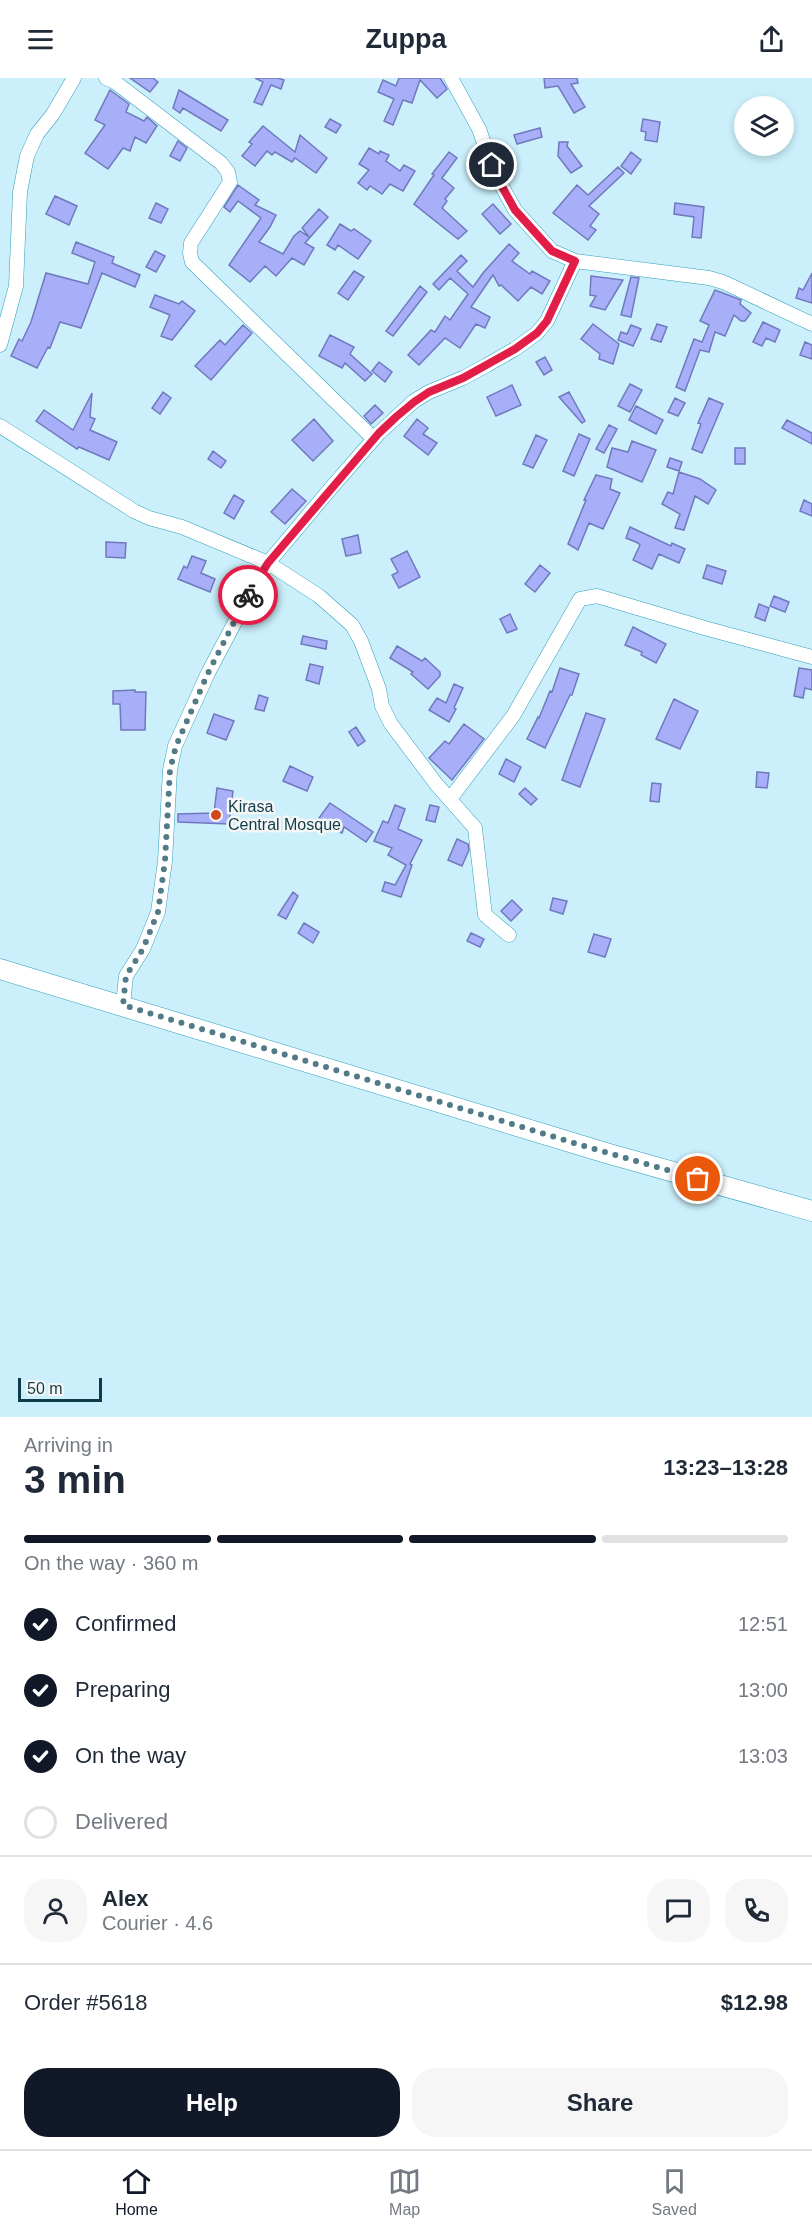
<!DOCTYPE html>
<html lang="en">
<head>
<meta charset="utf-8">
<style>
	body { margin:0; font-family:Helvetica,sans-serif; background:#f6f6f7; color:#1f2937; height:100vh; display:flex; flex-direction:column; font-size:22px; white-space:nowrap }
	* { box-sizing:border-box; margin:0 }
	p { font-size:20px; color:#747a83 }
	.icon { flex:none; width:33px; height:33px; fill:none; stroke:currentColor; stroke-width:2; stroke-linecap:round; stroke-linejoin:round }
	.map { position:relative; height:1339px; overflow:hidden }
	.drawer { display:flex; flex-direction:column; background:#fff; flex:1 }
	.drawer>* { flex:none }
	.fabs { position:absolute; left:734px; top:18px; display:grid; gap:12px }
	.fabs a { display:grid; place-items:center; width:60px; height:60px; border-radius:50%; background:#fff; box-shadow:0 3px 9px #0003; font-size:30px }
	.scale { position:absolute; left:18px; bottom:15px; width:84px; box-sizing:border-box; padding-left:6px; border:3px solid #0e3c48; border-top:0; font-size:16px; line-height:21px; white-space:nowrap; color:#0e3c48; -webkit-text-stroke:4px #f6f6f6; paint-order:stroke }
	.pin { position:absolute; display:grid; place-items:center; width:51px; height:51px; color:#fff; margin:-26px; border:3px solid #fff; border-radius:50%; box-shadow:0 2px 6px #0007 }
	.courier { position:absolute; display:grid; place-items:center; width:60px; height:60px; margin:-30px; border:4px solid #e11d48; border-radius:50%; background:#fff; color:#222; box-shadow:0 2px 8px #0007 }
	.overview em { font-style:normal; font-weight:800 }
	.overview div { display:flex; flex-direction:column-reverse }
	.overview { display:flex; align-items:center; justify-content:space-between; height:102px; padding:0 24px }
	h1 { font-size:39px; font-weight:800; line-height:45px }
	.bar { display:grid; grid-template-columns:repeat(4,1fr); gap:9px 6px; align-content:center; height:72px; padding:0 24px }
	.bar i { height:8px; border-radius:4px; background:#e0e1e3 }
	.bar .on { background:#111827 }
	.bar p { grid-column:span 4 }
	.line { display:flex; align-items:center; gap:15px; padding:0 24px; border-top:2px solid #e0e1e3 }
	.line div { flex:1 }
	.round { display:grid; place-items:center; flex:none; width:63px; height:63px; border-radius:24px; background:#f6f6f7 }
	ol { padding:0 24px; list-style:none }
	li { display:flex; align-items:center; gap:18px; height:66px }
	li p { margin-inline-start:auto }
	li .icon { padding:6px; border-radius:50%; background:#111827; color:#fff; stroke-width:4 }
	li:last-child { color:#747a83 }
	li i { width:33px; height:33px; border:3px solid #e0e1e3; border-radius:50% }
	.action { display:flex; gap:12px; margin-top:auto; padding:12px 24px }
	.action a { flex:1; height:69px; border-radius:24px; background:#111827; color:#fff; font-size:24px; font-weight:800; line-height:69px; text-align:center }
	.action a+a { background:#f6f6f7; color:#1f2937 }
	header { display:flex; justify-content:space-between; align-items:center; height:78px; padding:0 24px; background:#fff; font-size:27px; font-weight:800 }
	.menu { display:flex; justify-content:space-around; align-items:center; height:84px; border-top:2px solid #e0e1e3; background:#fff; font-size:16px; color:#747a83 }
	.menu a { display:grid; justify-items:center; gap:3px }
	.menu .on { color:#111827 }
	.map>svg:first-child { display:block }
	.building { fill:#a6aff8; stroke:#7179bd; stroke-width:1.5 }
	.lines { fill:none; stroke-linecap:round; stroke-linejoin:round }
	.street-casing { stroke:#2f9fba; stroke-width:15 }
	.secondary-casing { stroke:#2f9fba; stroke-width:21 }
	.street { stroke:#fff; stroke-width:14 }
	.secondary { stroke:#fff; stroke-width:20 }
	.done { stroke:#507b87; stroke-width:6; stroke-dasharray:0 10.8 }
	.route { stroke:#e11d48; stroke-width:8 }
	.poi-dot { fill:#d14919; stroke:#f6f6f6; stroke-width:2 }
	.labels { text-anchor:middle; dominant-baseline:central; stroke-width:5; stroke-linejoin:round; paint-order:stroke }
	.poi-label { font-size:16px; fill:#0e3c48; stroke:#f6f6f6; text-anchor:start }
</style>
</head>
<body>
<header><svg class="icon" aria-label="menu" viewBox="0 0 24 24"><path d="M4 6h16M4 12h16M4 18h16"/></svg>Zuppa<svg class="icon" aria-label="share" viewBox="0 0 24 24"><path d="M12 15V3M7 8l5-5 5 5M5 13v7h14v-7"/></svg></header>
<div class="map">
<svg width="812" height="1339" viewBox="0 0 812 1339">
	<rect width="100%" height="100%" fill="#cbf0fc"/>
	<path class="building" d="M130,0H153L158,4L150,14Z
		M255,0H278L284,2L281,11L271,7L262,27L254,24L263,4Z
		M399,0H440L447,11L437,20L420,2L412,25L403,22L393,47L384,43L394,21L378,14L383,2L396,8Z
		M544,0H577L578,5L571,6L585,29L574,35L558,8L545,10Z
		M110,12L129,26L126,34L144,43L147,39L157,48L146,65L135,59L130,73L123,70L108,91L85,75L105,47L95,42Z
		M179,12L228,42L221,53L183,30L180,35L173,30Z
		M330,41L341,47L336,55L325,49Z
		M643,41L660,44L657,64L645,62L646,54L641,53Z
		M263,48L295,74L300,57L327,80L316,95L295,80L292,84L275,74L272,77L267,73L255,88L242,78L252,66L249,64Z
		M540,50L542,59L517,66L514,57Z
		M178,63L187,70L180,83L170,78Z
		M559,64H568L567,68L582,88L571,95L558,78Z
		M369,70L379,76L380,73L389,77L386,83L400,93L404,87L415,93L403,113L390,106L382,116L370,108L367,112L358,105L369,92L359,86Z
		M449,74L457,80L442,100L454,110L445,121L447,123L442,130L467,153L458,161L414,126L434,97L432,96Z
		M631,74L641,82L631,96L621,88Z
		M618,89L624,95L589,128L599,136L590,148L596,152L588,162L553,135L577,107L588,117Z
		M238,107L259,122L255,127L276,137L270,149L259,164L283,176L294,158L300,153L309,159L302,150L319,131L328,139L305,165L314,170L304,187L292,180L276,198L265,188L250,204L229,187L261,140L238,123L230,134L224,129Z
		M55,118L77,128L69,147L46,136Z
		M156,125L168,131L161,145L149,140Z
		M675,125L704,129L701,160L692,159L694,139L674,136Z
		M493,126L511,146L500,156L482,136Z
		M340,146L351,153L354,151L371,163L358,181L338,167L335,172L327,167Z
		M76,164L114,179L112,185L140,197L135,209L102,195L81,250L60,244L50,270L48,269L37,290L11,278L19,261L22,263L31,244L46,195L88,206L95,184L72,175Z
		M509,166L519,175L512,183L530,196L532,193L550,203L542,216L531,209L518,223L501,207L499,208L493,197L471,229L490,239L485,250L476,246L460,270L445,260L419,287L408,277L431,252L435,254L445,238L450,242L468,216L450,200L439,212L433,206L461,177L467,183L457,193L473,209L483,195Z
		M155,173L165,178L156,194L146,189Z
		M354,193L364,199L348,222L338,215Z
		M812,195V225L796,220L799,210L803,212Z
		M591,198L623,202L605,232L590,228L596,218L590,217Z
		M631,199L639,200L631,239L621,237Z
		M420,208L427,214L393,258L386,253Z
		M715,212L741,222L740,226L751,235L745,243H741L734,237L725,258L715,254L709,274L700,272L685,313L676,309L694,261L702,264L709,247L700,243Z
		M155,217L179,226L182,223L195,233L172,262L161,258L170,237L150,229Z
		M763,244L780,252L775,264L766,260L762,268L753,264Z
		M593,246L619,266L613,286L599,281L600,276L581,261Z
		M657,246L667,249L661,264L651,261Z
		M243,247L252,255L211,302L195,288L220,262L225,267Z
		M631,247L641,251L633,268L618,262L621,254L627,256Z
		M330,257L354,269L350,276L372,296L365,303L345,285L342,290L319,278Z
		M805,264L812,267V281L800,277Z
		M545,279L552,292L544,297L536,284Z
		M379,284L392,294L385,304L372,293Z
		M630,306L642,312L630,334L618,328Z
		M512,307L521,327L496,338L487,319Z
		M163,314L171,320L160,336L152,330Z
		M569,314L585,343L582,345L559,319Z
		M92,315L90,339L95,341L90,352L117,364L109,382L79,369L77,371L36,343L44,332L73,352Z
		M675,320L685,325L678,338L668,334Z
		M709,320L723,326L702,375L692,371L701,346L698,345Z
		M375,327L383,335L371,346L364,338Z
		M636,328L663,342L656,356L629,342Z
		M314,341L333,363L313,383L292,362Z
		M417,341L428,350L423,356L437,365L428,377L404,358Z
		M787,342L812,355V366L782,350Z
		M609,347L617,351L604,375L596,371Z
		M579,356L590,361L574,398L563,393Z
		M536,357L547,362L533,390L523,386Z
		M632,363L656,372L642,404L607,389L612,370L628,374Z
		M735,370H745V386H735Z
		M213,373L226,383L221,390L208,381Z
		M670,380L682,384L679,393L667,389Z
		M679,394L700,401L716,412L708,426L695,418L684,452L675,450L680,436L662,426L668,414L673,416Z
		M596,397L612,401L610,411L620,415L603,451L589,445L578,472L568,466L586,422H584Z
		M292,411L306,423L285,446L271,434Z
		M234,417L244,423L234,441L224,435Z
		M804,422L812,426V438L800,433Z
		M630,449L671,468L672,465L685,471L679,485L659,476L652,491L633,482L640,467L638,465L626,460Z
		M358,457L361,475L346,478L342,461Z
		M106,464L126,465L125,480L106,479Z
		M407,473L420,499L399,510L392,497L398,494L391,481Z
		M192,478L206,483L201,495L215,501L210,514L178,501L184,488L187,490Z
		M540,487L550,495L535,514L525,506Z
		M707,487L726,493L722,506L703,500Z
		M774,518L789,524L785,534L770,528Z
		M759,526L769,530L765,543L755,539Z
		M510,536L517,551L507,555L500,541Z
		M633,549L666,566L656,585L641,577L642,574L625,567Z
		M303,558L327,563L326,571L301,566Z
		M397,568L422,583L425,580L440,594V598L428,611L411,596L413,594L390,580Z
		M310,586L323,589L319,606L306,602Z
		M560,590L579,596L572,617H570L545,670L527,661L538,639L539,640L550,613L552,614Z
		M799,590L812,592V612L805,610L803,620L794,618Z
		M454,606L463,610L454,630L456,631L449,644L429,632L437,620L446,625Z
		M135,612V614H146L145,652H121L120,626H113V613Z
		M259,617L268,620L264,633L255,631Z
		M674,621L698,633L680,671L656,661Z
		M586,635L605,641L580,709L562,702Z
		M214,636L234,643L226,662L207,655Z
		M464,646L484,661L452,702L429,680L445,663L449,666Z
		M356,649L365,663L358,668L349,654Z
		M506,681L521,689L514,704L499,696Z
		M290,688L313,699L307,713L283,703Z
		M757,694L769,695L767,710L756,709Z
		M652,705L661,706L659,724L650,723Z
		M217,710L233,713L229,746L178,744V736L214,735Z
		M525,710L537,721L531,727L519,716Z
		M330,725L373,754L366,764L344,749L342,755L319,740Z
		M395,727L405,731L398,751L422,762L410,786L412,787L401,819L382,813L385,804L395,807L406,787L388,777L392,770L374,763L383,743L388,745Z
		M430,727L439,729L435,744L426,742Z
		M457,761L468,766L469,772L462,788L448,782Z
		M293,814L298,818L286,841L278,837Z
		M553,820L567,823L563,836L550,832Z
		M512,822L522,832L511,843L501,833Z
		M304,845L319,854L313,865L298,855Z
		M471,855L484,861L480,869L467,863Z
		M594,856L611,861L605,879L588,874Z"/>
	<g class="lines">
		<g class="street-casing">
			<path id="street" d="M106,0L115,4L221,85L228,94L230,104L191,165L190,175L192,184L374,361
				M451,0L479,51L495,96L515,132L552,173L575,183L709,200L723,204L812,246
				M0,267L16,208L20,114L27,78L37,56L53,36L74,0
				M0,348L134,433L149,440L182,449L268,485L319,518L352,547L361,563L379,611L382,628L391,646L437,707L475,750L485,837L509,857
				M450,721L513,638L580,521L597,518L708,551L812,579
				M123,927L126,898L143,871L158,834L165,783L170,692L175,668L208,595L255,506L268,485L331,410L379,355L414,323L429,314L463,300L487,287L515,271L537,255L547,243L575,183"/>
		</g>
		<g class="secondary-casing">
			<path id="secondary" d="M0,891L606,1075L812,1133"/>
		</g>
		<use href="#street" class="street"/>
		<use href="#secondary" class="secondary"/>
	</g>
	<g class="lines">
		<path class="done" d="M248,517L208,595L176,668L170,692L165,783L158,834L143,871L126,898L123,927L584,1068L698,1101"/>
		<path class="route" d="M248,517L268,485L379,355L396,339L414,324L429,314L463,300L515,271L537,255L547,243L575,183L552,173L515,132L495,96L492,87"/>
	</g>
	<circle class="poi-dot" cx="216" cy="737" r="6"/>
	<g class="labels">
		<g class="poi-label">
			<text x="228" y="728">Kirasa<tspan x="228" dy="18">Central Mosque</tspan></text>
		</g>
	</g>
</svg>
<div class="fabs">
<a><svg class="icon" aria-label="layers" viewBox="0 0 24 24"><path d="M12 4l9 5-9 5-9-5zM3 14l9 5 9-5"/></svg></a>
</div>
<div class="scale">50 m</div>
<div class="pin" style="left:698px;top:1101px;background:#ea580c"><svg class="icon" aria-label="bag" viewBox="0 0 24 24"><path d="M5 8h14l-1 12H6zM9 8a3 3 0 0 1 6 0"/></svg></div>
<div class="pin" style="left:492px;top:87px;background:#1f2937"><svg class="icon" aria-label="home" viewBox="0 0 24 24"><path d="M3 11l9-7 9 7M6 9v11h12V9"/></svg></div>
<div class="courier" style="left:248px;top:517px"><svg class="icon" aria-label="bike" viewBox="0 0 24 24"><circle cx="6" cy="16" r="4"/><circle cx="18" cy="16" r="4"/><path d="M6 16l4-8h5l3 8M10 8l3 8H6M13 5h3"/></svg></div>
</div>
<section class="drawer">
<div class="overview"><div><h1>3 min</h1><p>Arriving in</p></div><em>13:23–13:28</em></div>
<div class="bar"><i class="on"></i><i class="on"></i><i class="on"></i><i></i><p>On the way · 360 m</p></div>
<ol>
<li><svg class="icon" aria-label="check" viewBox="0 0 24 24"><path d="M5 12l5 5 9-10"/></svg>Confirmed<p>12:51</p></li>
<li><svg class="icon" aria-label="check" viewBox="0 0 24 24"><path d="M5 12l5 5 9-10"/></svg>Preparing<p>13:00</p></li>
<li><svg class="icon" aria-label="check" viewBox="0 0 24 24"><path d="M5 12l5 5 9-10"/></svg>On the way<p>13:03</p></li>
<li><i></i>Delivered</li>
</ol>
<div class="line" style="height:108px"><a class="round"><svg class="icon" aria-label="person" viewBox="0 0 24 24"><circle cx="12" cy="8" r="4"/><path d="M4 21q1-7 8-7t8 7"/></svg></a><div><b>Alex</b><p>Courier · 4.6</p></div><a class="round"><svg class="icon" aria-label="chat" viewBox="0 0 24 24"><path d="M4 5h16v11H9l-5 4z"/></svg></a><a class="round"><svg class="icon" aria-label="phone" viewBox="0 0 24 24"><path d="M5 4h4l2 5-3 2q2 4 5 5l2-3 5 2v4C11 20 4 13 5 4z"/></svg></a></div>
<div class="line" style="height:78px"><div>Order #5618</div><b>$12.98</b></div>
<div class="action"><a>Help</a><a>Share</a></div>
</section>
<nav class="menu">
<a class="on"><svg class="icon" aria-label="home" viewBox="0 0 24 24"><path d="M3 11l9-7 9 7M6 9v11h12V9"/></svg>Home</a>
<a><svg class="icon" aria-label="map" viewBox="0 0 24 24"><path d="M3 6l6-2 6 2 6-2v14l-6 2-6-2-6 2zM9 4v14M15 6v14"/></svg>Map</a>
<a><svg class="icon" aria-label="saved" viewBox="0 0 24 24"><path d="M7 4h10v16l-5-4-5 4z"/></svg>Saved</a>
</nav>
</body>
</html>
